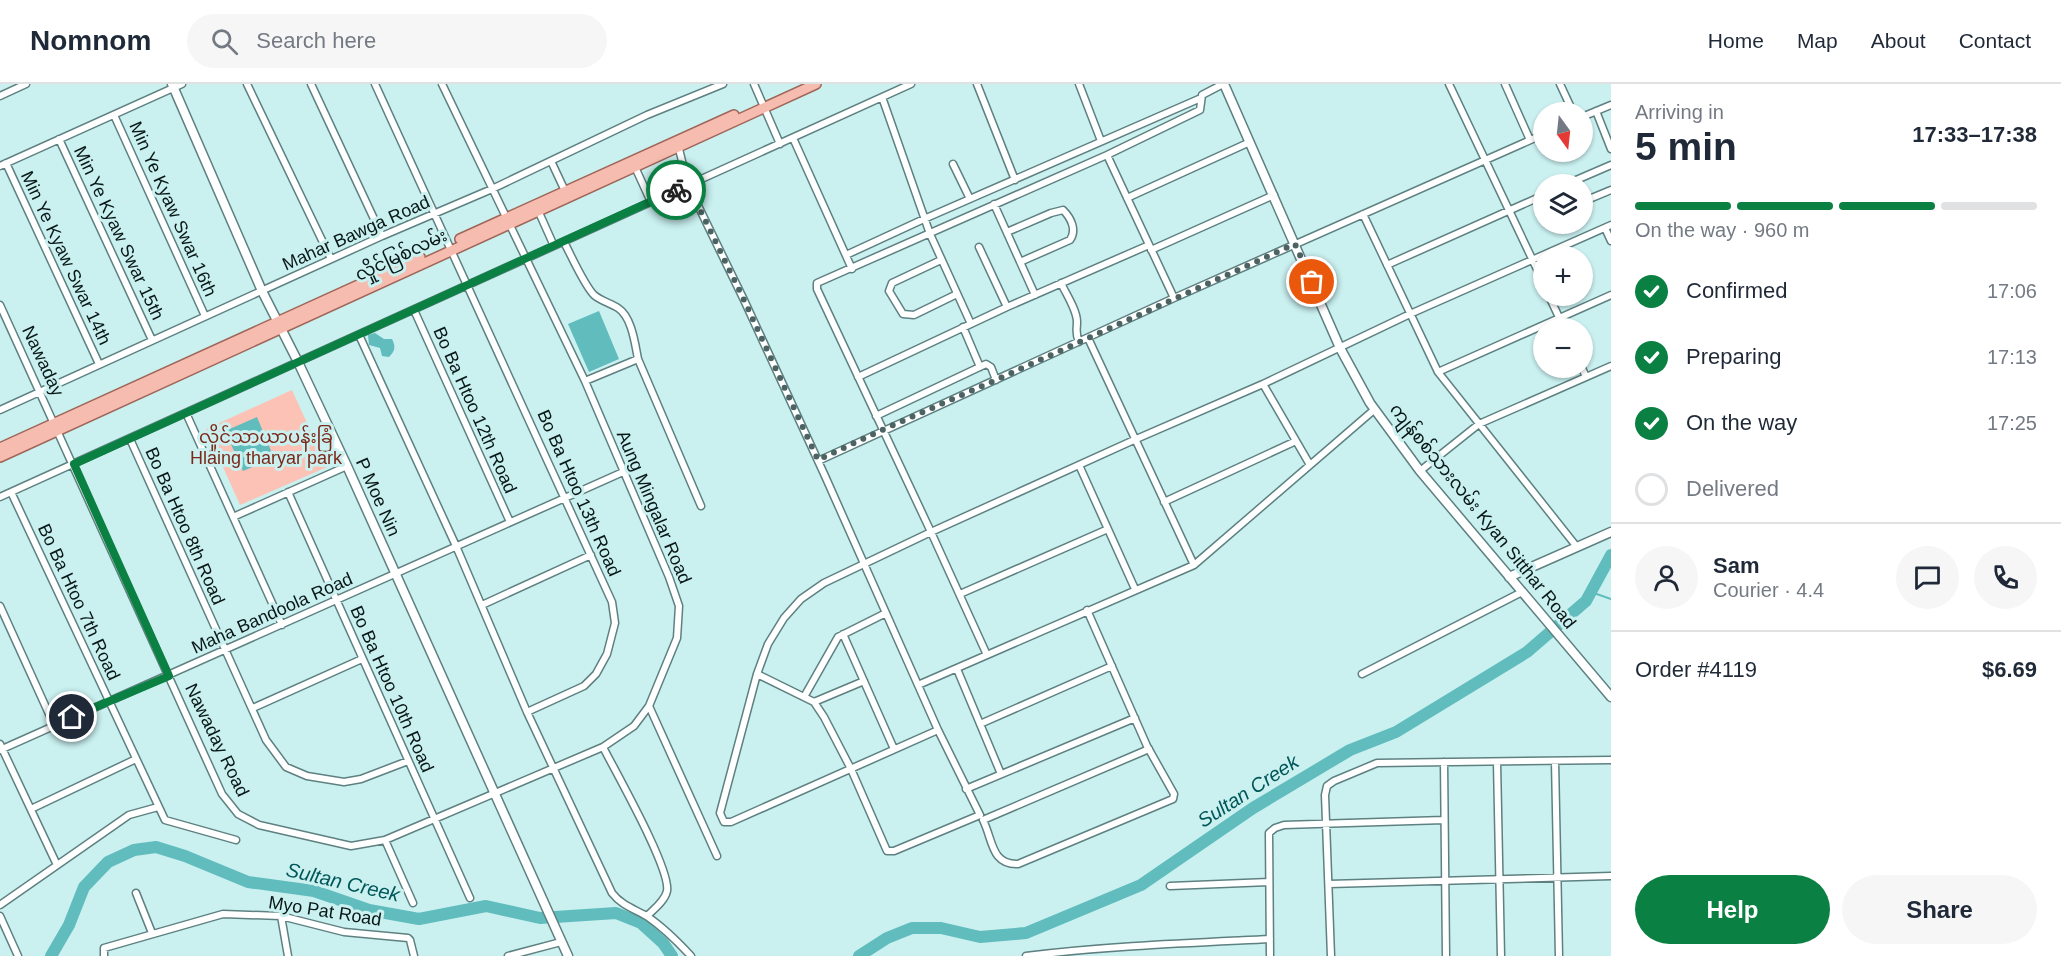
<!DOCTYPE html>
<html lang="en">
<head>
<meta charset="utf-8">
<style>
	body { margin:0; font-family:Arial,"Noto Sans Myanmar",sans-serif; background:#f6f6f7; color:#1f2937; height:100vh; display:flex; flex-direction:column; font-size:22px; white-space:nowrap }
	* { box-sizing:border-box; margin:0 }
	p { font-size:20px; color:#747a83 }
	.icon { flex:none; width:33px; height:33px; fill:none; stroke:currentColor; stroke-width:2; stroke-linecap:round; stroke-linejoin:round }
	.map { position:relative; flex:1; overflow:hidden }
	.side { display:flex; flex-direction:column; background:#fff; width:450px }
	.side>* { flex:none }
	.needle { width:39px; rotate:165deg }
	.buttons { position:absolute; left:1533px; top:18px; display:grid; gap:12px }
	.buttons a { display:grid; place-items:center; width:60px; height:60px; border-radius:50%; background:#fff; box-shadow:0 2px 4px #0004; font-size:30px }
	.pin { position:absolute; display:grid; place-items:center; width:51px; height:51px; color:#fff; margin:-26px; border:3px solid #fff; border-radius:50%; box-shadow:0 2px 6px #0007 }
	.courier { position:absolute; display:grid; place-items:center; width:60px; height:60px; margin:-30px; border:4px solid #0b8043; border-radius:50%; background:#fff; color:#222; box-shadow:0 2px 8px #0007 }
	.overview em { font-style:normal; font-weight:700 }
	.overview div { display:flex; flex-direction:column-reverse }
	.overview { display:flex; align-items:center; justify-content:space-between; height:102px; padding:0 24px }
	h1 { font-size:39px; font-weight:700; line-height:45px }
	.bar { display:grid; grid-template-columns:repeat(4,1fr); gap:9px 6px; align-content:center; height:72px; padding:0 24px }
	.bar i { height:8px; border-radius:4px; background:#e0e1e3 }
	.bar .current { background:#0b8043 }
	.bar p { grid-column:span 4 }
	.line { display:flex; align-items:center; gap:15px; padding:0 24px; border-top:2px solid #e0e1e3 }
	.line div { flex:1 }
	.round { display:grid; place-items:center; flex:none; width:63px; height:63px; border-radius:32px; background:#f6f6f7 }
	ol { padding:0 24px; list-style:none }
	li { display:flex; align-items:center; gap:18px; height:66px }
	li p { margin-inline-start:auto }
	li .icon { padding:6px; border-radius:50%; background:#0b8043; color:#fff; stroke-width:4 }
	li:last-child { color:#747a83 }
	li i { width:33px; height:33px; border:3px solid #e0e1e3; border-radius:50% }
	.primary-button { display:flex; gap:12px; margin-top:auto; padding:12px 24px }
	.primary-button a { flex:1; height:69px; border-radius:36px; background:#0b8043; color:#fff; font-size:24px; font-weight:700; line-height:69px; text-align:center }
	.primary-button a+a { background:#f6f6f7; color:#1f2937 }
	header { display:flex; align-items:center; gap:36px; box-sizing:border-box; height:84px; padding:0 30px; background:#fff; border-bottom:2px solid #e0e1e3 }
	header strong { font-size:28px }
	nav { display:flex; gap:33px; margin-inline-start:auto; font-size:21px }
	.search { width:420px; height:54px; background:#f6f6f7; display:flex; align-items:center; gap:15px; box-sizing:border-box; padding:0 21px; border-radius:33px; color:#747a83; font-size:22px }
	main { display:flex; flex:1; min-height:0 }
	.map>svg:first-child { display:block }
	.green { fill:#fbc2b5 }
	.water { fill:#60bcbd }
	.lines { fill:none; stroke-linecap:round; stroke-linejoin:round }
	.stream { stroke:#60bcbd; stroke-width:2 }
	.river { stroke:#60bcbd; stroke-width:12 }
	.street-casing { stroke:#5e8081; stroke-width:9 }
	.secondary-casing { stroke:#5e8081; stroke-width:11 }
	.primary-casing { stroke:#9f6658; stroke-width:12 }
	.street { stroke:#fff; stroke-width:6 }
	.secondary { stroke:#fff; stroke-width:8 }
	.primary { stroke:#f6bcb0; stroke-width:9 }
	.done { stroke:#4d6363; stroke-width:6; stroke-dasharray:0 10.8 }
	.route { stroke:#0b8043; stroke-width:8 }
	.labels { text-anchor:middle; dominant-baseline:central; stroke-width:6; stroke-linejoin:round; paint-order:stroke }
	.street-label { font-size:18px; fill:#091717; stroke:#caf0f0 }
	.park-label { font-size:18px; fill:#7b2919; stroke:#caf0f0 }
	.water-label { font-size:20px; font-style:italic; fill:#005658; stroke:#caf0f0 }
</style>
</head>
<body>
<header>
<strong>Nomnom</strong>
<div class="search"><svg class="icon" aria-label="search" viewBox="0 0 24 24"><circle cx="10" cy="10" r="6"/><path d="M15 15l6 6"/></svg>Search here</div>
<nav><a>Home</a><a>Map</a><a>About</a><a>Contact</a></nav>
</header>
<main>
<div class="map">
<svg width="1611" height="872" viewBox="0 0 1611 872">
	<rect width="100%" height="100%" fill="#caf0f0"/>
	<path class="green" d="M292,306L327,383L240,421L206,345Z"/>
	<path class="water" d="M599,227L619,275L589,288L568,240Z
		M375,249L384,255H392C396,263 395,267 389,273L382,272L380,264L369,261L368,251Z
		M257,333L274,374L243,387L225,347Z"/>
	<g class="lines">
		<path class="stream" d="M1591,508L1611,515"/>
		<path class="river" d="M51,872L69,841L84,803L108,778L134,766L156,763L185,772L248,798L314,807L369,826L419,835L486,822L540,834L616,829L641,839L663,859L672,872
			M859,872L887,854L912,844H941L980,853L1026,849L1141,801L1253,724L1350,666L1396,648L1527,568L1586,517L1611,471"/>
		<g class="street-casing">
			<path id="street" d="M247,0L331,175
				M311,0L382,152
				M375,0L612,518L615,539L607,570L596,590L584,602L527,628
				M754,0L780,60
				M977,0L1015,96
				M1079,0L1101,57
				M1449,0L1544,200
				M1505,0L1530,56
				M1560,0L1573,28
				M0,12L26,0
				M882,13L930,150L971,240
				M1596,27L1611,65
				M114,31L205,232
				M1582,33L1611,21
				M793,54L852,185
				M59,55L152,256
				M678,61L688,101L744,216L825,392L938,646L980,731L894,767H887L851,685L824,633L814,618L757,590
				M1107,71L1174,214
				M551,77L565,107
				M6,79L99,280
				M953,80L970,115
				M0,82L182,0
				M635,83L651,118
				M1567,100L1611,81
				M1127,114L1250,58
				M1582,118L1611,106
				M994,120L1035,211
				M537,124L554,162
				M1363,130L1438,288L1577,463
				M1605,144L1611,157
				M1007,148L1051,129L1063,126C1071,134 1077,146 1070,156L1020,178
				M564,158C571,171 584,201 594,211C601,217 610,219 618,224C632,233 635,260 638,275
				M979,163L1007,223
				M1151,166L1274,111
				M846,171L924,135L1201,14
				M941,176L892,199L889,207L903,230L914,231L957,210
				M1387,181L1544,111
				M1061,199C1066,210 1077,226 1077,238C1077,246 1075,249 1079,258
				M1549,212L1564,244
				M0,221L222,710L238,730L259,741L351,762L385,756L603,663L634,642L649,622L677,554L679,522L669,493L585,297L442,0
				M414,226L510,438
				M963,243L980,283
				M359,251L456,462L527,628L612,809C622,822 635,825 648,833C664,844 678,858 691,872
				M1088,254L1194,481
				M1582,284L1586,293
				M1438,288L1611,211
				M858,293L1007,223L1149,161
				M585,297L638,275L701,422
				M1263,300L1310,381
				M0,326L382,152L492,105L647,31L723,0
				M186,329L282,541
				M876,332L986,280L991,283L996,296
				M130,355L266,656L286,683L307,692L344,698L361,695L408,677
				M818,377L1174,214L1544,50
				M1079,381L1135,505
				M1420,387L1479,340L1611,282
				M11,408L165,736L236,756
				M288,408L470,814
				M0,413L911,0
				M1164,418L1296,357
				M233,433L347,382
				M960,510L1108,445
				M482,521L591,471
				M0,522L54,641
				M1087,526L1147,662L1174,710L1173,715L1018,780C991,781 993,756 983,736L1149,665
				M843,550L894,665
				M987,571L931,448L817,205V199L1107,71L1200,26L1202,11L1223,0
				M957,585L1001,690
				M1362,590L1522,508
				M918,601L1194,481L1375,325
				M804,613L838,553L886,529
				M814,618L864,597
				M649,622L717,772
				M253,624L362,575
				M980,640L1112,582
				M938,646L731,738H724L720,729L757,590L768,560L784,534L801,515L824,499L931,448L1134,356L1263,300L1410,230L1611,141
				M0,660L57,781
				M603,663C615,687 671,785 667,807C665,817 653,826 647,832
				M0,666L623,388
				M1555,677L1559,872
				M1444,678L1446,872
				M1497,678L1501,872
				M966,705L1135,634
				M31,725L136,675
				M385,756L413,819
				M1329,800L1611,792
				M1170,802L1269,798
				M136,809L152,849
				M0,821L129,731L158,723
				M0,832L18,872
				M281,832L288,872
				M104,872V864L223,830L281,832L344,848L408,854L410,856L414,872
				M508,872L561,858
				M1026,872C1107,862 1189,859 1270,855
				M1270,872L1269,749L1275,744L1284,741L1444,736
				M1331,872L1325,711L1327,702L1334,697L1377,679L1611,676"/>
		</g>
		<g class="secondary-casing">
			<path id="secondary" d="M172,0L262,207L298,278L347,382L568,872
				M1224,0L1340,264L1370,319L1420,387L1611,613
				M1509,493L1611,448"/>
		</g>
		<g class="primary-casing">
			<path id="primary" d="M460,155L734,31
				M0,364L420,173
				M0,373L816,0"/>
		</g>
		<use href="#street" class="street"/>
		<use href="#secondary" class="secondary"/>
		<use href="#primary" class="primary"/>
	</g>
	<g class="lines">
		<path class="done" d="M676,106L688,101L744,216L818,376L882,346L996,296L1295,160L1312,198"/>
		<path class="route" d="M72,633L169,592L74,380L676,106"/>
	</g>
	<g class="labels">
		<g class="street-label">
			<text transform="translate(173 125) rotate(66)">Min Ye Kyaw Swar 16th</text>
			<text transform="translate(119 149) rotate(65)">Min Ye Kyaw Swar 15th</text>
			<text transform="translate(356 149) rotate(-24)">Mahar Bawga Road</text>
			<text transform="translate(401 171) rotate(-25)">လှိုင်မြစ်လမ်း</text>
			<text transform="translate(66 174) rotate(65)">Min Ye Kyaw Swar 14th</text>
			<text transform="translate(43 277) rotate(65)">Nawaday</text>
			<text transform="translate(475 326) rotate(66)">Bo Ba Htoo 12th Road</text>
			<text transform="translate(579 409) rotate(66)">Bo Ba Htoo 13th Road</text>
			<text transform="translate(378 413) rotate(66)">P Moe Nin</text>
			<text transform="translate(654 423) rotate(67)">Aung Mingalar Road</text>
			<text transform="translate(1483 432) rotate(51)">ကျန်စစ်သားလမ်း Kyan Sitthar Road</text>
			<text transform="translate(185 442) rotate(66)">Bo Ba Htoo 8th Road</text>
			<text transform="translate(79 518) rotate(65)">Bo Ba Htoo 7th Road</text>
			<text transform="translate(272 529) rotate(-24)">Maha Bandoola Road</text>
			<text transform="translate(392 605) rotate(66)">Bo Ba Htoo 10th Road</text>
			<text transform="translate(217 656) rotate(64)">Nawaday Road</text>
			<text transform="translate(325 827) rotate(9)">Myo Pat Road</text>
		</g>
		<g class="park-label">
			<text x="266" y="353">လှိုင်သာယာပန်းခြံ<tspan x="266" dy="21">Hlaing tharyar park</tspan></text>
		</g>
		<g class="water-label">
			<text transform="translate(1248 707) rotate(-33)">Sultan Creek</text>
			<text transform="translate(343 798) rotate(13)">Sultan Creek</text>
		</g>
	</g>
</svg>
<div class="buttons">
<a><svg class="needle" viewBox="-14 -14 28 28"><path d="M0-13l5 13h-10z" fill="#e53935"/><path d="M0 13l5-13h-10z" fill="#747a83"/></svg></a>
<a><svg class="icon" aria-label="layers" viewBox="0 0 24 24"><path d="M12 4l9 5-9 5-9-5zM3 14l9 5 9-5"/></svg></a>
<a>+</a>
<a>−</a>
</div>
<div class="pin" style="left:1312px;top:198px;background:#ea580c"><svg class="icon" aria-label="bag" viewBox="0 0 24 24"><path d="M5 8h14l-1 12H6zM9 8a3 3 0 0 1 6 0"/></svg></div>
<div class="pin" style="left:72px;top:633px;background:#1f2937"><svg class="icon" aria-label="home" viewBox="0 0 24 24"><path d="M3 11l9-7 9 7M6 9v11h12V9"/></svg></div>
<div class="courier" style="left:676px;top:106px"><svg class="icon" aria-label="bike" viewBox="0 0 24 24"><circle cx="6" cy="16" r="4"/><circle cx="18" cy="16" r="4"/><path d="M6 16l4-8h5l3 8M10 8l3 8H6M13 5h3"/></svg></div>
</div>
<section class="side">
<div class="overview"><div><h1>5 min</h1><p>Arriving in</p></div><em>17:33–17:38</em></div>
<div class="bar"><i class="current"></i><i class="current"></i><i class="current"></i><i></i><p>On the way · 960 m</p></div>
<ol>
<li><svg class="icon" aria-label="check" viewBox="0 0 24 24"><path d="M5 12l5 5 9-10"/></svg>Confirmed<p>17:06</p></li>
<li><svg class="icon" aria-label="check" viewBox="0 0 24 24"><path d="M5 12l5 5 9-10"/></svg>Preparing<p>17:13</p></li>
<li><svg class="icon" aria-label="check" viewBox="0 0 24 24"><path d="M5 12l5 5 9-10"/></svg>On the way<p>17:25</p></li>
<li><i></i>Delivered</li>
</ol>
<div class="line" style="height:108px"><a class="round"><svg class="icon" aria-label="person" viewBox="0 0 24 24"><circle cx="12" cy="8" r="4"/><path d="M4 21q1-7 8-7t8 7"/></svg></a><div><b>Sam</b><p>Courier · 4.4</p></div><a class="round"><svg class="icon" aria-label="chat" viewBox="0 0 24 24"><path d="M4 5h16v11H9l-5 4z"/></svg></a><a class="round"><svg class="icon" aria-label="phone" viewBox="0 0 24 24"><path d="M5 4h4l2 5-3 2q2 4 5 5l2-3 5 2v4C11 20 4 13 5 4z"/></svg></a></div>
<div class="line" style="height:78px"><div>Order #4119</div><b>$6.69</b></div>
<div class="primary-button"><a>Help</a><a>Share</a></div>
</section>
</main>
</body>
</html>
